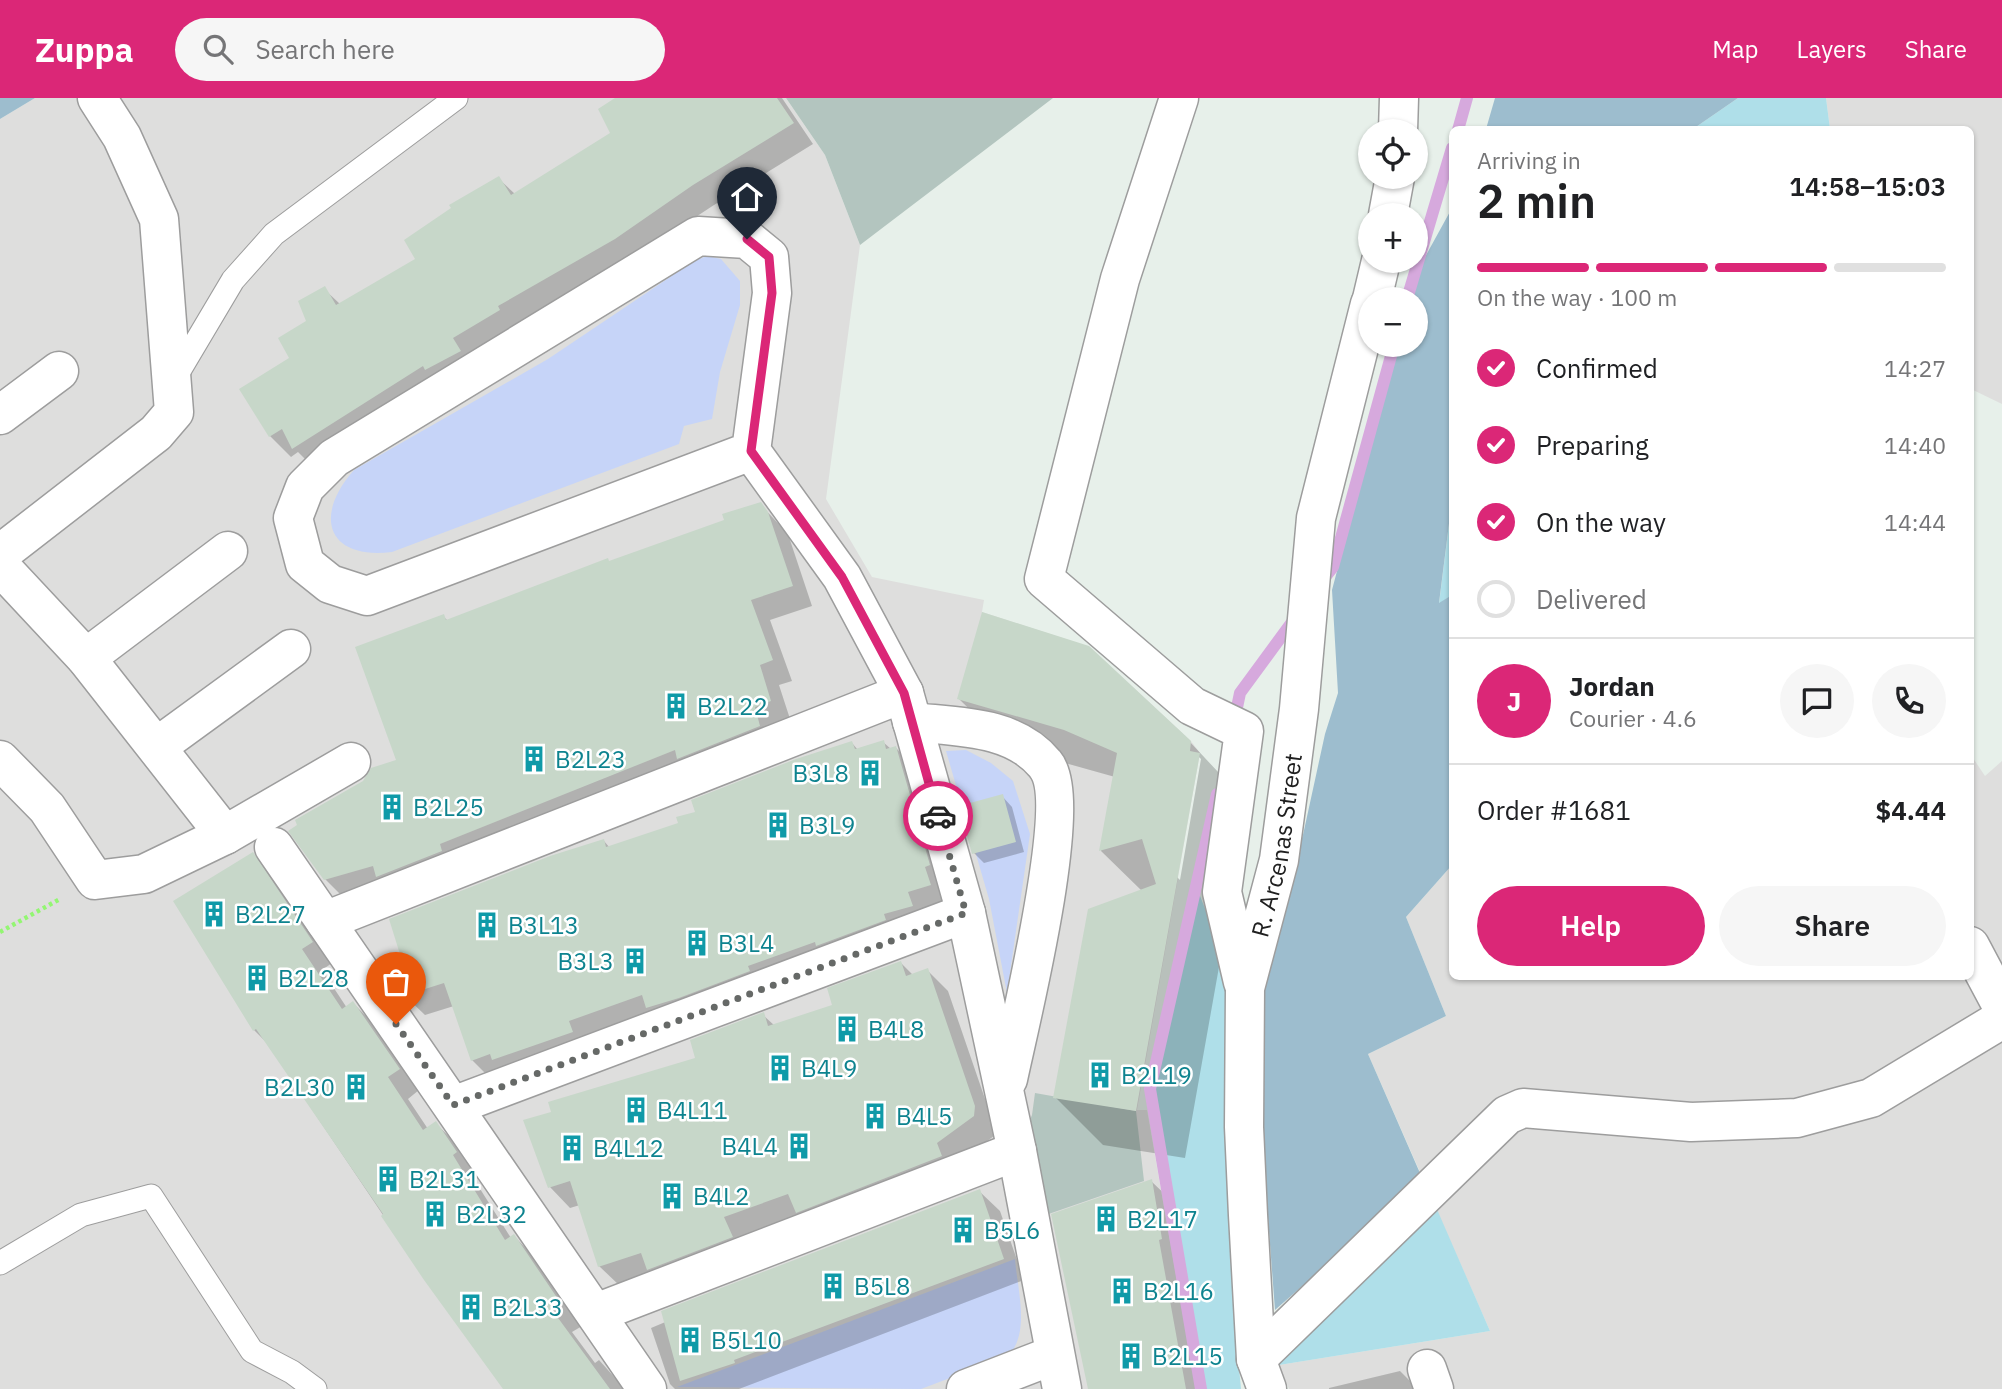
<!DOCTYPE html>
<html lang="en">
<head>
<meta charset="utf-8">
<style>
	body { margin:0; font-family:"IBM Plex Sans",sans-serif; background:#f6f6f6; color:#202124; height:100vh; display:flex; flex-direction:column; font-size:26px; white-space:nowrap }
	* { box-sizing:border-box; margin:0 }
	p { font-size:23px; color:#757577 }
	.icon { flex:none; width:38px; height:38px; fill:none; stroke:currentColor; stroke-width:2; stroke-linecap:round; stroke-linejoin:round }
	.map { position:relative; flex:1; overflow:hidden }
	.sheet { position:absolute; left:1449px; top:28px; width:525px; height:854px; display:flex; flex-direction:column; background:#fff; border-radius:10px; box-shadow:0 2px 5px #0004 }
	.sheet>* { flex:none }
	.tools { position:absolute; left:1358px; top:21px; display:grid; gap:14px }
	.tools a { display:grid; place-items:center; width:70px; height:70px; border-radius:50%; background:#fff; box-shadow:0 2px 5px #0004; font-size:35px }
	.pin { position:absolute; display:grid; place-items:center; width:60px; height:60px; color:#fff; margin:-72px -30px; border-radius:50% 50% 50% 0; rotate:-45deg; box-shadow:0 0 7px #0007 }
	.pin .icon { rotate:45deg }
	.courier { position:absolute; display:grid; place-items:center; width:70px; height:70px; margin:-35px; border:5px solid #db2777; border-radius:50%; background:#fff; color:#222; box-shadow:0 2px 9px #0007 }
	.head em { font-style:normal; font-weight:600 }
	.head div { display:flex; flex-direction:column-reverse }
	.head { display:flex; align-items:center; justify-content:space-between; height:119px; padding:0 28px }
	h1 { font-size:46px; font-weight:600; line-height:52px }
	.bar { display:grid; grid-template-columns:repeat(4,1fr); gap:10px 7px; align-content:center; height:84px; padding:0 28px }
	.bar i { height:9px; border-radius:5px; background:#e0e0e0 }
	.bar .on { background:#db2777 }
	.bar p { grid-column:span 4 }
	.line { display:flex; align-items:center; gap:18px; padding:0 28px; border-top:2px solid #e0e0e0 }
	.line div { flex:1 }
	.round { display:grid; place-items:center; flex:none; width:74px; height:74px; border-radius:37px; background:#f6f6f6 }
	ol { padding:0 28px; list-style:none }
	li { display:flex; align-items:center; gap:21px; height:77px }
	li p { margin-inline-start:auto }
	li .icon { padding:7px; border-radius:50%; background:#db2777; color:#fff; stroke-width:4 }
	li:last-child { color:#757577 }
	li i { width:38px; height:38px; border:4px solid #e0e0e0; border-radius:50% }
	.action { display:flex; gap:14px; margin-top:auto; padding:14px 28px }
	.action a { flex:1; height:80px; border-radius:42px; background:#db2777; color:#fff; font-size:28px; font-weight:600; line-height:80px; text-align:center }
	.action a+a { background:#f6f6f6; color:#202124 }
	header { display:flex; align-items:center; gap:42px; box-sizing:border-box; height:98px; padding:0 35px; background:#db2777; color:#fff }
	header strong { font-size:33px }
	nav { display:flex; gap:38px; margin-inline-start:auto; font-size:24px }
	.search { width:490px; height:63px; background:#f6f6f6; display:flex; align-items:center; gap:18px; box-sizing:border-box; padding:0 24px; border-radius:38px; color:#757577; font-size:26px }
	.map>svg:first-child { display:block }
	.residential { fill:#dededd }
	.construction { fill:#b3c5bf }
	.grass { fill:#afdfe9 }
	.forest { fill:#9dbdce }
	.park { fill:#c6d4f8 }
	.shadow { fill:#0003; fill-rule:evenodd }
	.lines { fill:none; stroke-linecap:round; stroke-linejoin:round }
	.stream { stroke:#d6a9dd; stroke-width:12 }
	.building { fill:#c7d7c9 }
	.service-casing { stroke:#9d9d9d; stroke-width:25 }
	.minor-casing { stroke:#9d9d9d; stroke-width:41 }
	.path { stroke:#93f672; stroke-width:4.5; stroke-dasharray:3.5 3.5; stroke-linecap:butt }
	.service { stroke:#fff; stroke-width:23 }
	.minor { stroke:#fff; stroke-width:38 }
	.done { stroke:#666967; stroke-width:7; stroke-dasharray:0 12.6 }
	.route { stroke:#db2777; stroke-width:9 }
	.labels { text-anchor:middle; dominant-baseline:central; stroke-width:5; stroke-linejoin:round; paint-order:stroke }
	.culture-label { font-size:24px; fill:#0d838f; stroke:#fff; text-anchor:start }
	.street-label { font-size:24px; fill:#202020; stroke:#fff }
</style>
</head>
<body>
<header>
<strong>Zuppa</strong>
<div class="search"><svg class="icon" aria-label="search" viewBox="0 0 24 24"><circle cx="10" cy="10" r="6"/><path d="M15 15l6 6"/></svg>Search here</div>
<nav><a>Map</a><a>Layers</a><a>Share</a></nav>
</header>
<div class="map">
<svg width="2002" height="1291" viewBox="0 0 2002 1291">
	<rect width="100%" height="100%" fill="#e7f0ea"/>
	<path class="residential" d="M35,0H786L825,57L860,147L826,401L872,479L984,502L982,514L1090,549L1191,643L1200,655L1137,1012H1147L1196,1291H0V21Z
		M1826,0H2002V306L1971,291L1970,32L1830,31Z
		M1971,657L1985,678L2002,663V1291H1289L1279,1267L1490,1233L1368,956L1446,918L1406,819L1452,767V878H1970Z"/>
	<path class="construction" d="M786,0H1053L860,147L825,57Z
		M1035,995L1136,1013L1144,1083L1037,1120L1023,1038L1032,1017Z"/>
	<path class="grass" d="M1738,0H1826L1830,31H1693Z
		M1452,402V497L1439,506Z
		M1196,788L1232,878L1237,1248L1241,1291H1201L1150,991Z
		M1436,1109L1490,1233L1279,1267L1274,1257Z"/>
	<path class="forest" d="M0,0H35L0,21Z
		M1495,0H1738L1693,31H1486Z
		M1452,110V402L1439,505L1452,497V767L1406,819L1446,918L1368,956L1423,1082L1275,1212L1263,1054L1260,891L1280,804L1303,737L1325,636L1338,595L1332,492L1397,247H1416V201H1410L1419,170Z"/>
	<path class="park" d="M707,158L721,161L740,183V207L720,274L712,321L684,328L679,346L392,454C327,462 313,418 354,372L548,261L694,163Z
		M966,652L991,665L1013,683L1030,736L1007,895L989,801L946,653Z
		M1015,1161C1017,1190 1031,1235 1008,1258L921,1291L677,1289Z"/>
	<path class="shadow" d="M617,0H782L813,46L714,107L314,370L298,354L291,359L270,338L291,261L324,191L340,206L418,161L499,81L515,96L613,36Z
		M760,406L788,436L812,508L770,522L792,583L779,587L791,624L346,802L325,781L398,663L443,518L448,523L726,423Z
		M959,601L1190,644L1248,706L1185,1060L1103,1047L1055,999L1142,793L1101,753L1115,679L1008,649ZM1198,658L1201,661L1180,782L1177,779Z
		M883,644L891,651L896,650L916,670L950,807L493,983L472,962L454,908L425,917L404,897L604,743L610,750L680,727L697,715L852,645L858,652Z
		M1002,698L1012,709L1024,754L984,765L974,755Z
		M253,756L274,777L332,865L322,872L347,910L353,905L374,926L419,992L408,1001L428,1031L436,1026L457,1046L476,1075L472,1078L511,1140L514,1138L534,1159L582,1228L572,1234L595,1265L599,1262L625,1291H504L426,1181L268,946L254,932L175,803Z
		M901,865L913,877L927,872L948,893L995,1030L994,1038L956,1066L620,1188L599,1168L580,1107L570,1110L550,1089L697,961L763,917L775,928L834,908Z
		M1151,1083L1172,1103L1182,1161L1179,1162L1202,1291H1090Z
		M979,1093L1000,1113L1024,1182L739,1291H675L670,1286L651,1230Z
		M1400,1273L1418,1291H1329V1290Z"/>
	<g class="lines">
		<path class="stream" d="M1458,32L1467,0
			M1407,201L1452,50
			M1322,483L1333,469L1394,247
			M1234,624L1240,595L1295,520
			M1201,1291L1150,991L1217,696"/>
	</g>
	<path class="building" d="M615,0H777L794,25L693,87L615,141L498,208L500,212L453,240L461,253L425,272L423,268L292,351L282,331L269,339L239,291L289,260L278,240L306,223L298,203L325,188L336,207L415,161L404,142L451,110L449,107L499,78L511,97L610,35L598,11Z
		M761,404L768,414L793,488L751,502L773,562L760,567L771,603L755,609L760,628L677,661L675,652L440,746L442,753L376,779L373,768L324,782L288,733L297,727L295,722L363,683L371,670L396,662L355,549L444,516L446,522L608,460L609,463L724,422L722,416Z
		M982,514L1089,548L1191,643L1190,653L1200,655L1136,1013L1053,1000L1088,811L1156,786L1142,741L1099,753L1117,655L1064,632L957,601Z
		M884,642L886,651L896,648L930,767L925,769L931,787L908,794L913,808L884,816L886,822L816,848L815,844L748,868L750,873L679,900L646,910L642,897L569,923L573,934L492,962L490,956L471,963L444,885L403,898L388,877L403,866L389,821L550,758L604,741L606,749L678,725L676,719L695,714L691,702L796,661L852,643L855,651Z
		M1003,696L1016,744L972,756L959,708Z
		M253,754L313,844L302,851L342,911L353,903L400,971L388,979L423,1032L436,1023L457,1054L453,1057L505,1142L514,1136L562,1207L553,1213L610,1291H503L424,1182L381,1118L383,1116L256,931L253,933L173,803Z
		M901,863L906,878L928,870L975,1008L974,1018L937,1045L942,1058L796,1115L788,1096L724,1119L733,1139L647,1172L641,1155L598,1169L570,1083L548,1090L523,1022L551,1014L548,1004L695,960L690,942L764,914L768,928L832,907L827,890Z
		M1152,1081L1162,1141L1159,1142L1186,1291H1088L1051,1116Z
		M980,1091L1004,1161L734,1262L735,1265L680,1283L661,1213Z"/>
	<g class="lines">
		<g class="service-casing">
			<path id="service" d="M173,283L233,182L274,136L456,0
				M0,1165L81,1117L151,1098L252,1253L292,1274L315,1291"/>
		</g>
		<g class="minor-casing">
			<g id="minor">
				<path d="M1179,0L1120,181L1044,481L1192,608L1244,633L1222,794L1243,884"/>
				<path d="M1398,33L1399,0"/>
				<path d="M1388,117L1395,79"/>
				<path d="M1372,201L1381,163"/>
				<path d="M0,317L59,273"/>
				<path d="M751,353L367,498L330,486L305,466L293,420L305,389L334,360L698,138L747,141L769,159L772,195L751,353L842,479L904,595L966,815L1017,1053L1062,1291"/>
				<path d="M0,456L156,335L174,314L159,121L122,39L97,0"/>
				<path d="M0,468L86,560L225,737"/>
				<path d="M86,560L228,453"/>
				<path d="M912,624C957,629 1013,627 1045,666C1076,702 1019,928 1008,981"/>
				<path d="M158,648L291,551"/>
				<path d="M0,662L47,710L95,782L144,776L225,737L351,664"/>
				<path d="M274,749L647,1291"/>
				<path d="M325,823L904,595"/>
				<path d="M1970,848L2002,908"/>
				<path d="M453,1008L966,815"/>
				<path d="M596,1215L1017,1053"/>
				<path d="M1256,1261L1507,1017L1523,1010L1691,1024L1797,1020L1871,1000L2002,921"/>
				<path d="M1427,1271L1434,1291"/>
				<path d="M966,1291L1054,1257"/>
				<path id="s1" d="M1267,1291L1256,1261L1248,1117L1244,1029L1245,890L1279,762L1299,611L1316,420L1370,206"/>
			</g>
		</g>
		<path class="path" d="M0,834L60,801"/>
		<use href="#service" class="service"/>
		<use href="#minor" class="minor"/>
	</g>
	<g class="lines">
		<path class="done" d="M396,926L453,1007L966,815L938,718"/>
		<path class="route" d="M747,141L769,159L772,195L751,353L842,479L904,595L938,718"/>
	</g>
	<defs>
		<g id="building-bare" transform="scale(2.1)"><path d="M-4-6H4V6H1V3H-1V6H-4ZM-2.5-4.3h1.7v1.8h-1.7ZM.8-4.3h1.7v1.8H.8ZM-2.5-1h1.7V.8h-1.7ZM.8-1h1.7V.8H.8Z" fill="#0f9aa8" stroke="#fff" stroke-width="2.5" paint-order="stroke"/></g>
	</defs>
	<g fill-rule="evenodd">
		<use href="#building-bare" x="676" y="608"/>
		<use href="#building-bare" x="534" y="661"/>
		<use href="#building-bare" x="870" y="675"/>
		<use href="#building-bare" x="392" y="709"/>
		<use href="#building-bare" x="778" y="727"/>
		<use href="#building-bare" x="214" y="816"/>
		<use href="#building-bare" x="487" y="827"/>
		<use href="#building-bare" x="697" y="845"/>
		<use href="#building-bare" x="635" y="863"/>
		<use href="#building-bare" x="257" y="880"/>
		<use href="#building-bare" x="847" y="931"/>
		<use href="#building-bare" x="780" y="970"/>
		<use href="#building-bare" x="1100" y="977"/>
		<use href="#building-bare" x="356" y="989"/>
		<use href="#building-bare" x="636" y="1012"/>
		<use href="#building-bare" x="875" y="1018"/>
		<use href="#building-bare" x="799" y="1048"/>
		<use href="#building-bare" x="572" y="1050"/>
		<use href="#building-bare" x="388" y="1081"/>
		<use href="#building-bare" x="672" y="1098"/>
		<use href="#building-bare" x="435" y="1116"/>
		<use href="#building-bare" x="1106" y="1121"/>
		<use href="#building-bare" x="963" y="1132"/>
		<use href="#building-bare" x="833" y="1188"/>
		<use href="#building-bare" x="1122" y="1193"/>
		<use href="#building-bare" x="471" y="1209"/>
		<use href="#building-bare" x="690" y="1242"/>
		<use href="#building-bare" x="1131" y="1258"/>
	</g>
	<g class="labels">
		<g class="culture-label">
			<text x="697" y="608">B2L22</text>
			<text x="555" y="661">B2L23</text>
			<text x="849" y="675" text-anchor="end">B3L8</text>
			<text x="413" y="709">B2L25</text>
			<text x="799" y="727">B3L9</text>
			<text x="235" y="816">B2L27</text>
			<text x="508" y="827">B3L13</text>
			<text x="718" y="845">B3L4</text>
			<text x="614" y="863" text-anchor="end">B3L3</text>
			<text x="278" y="880">B2L28</text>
			<text x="868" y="931">B4L8</text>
			<text x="801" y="970">B4L9</text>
			<text x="1121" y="977">B2L19</text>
			<text x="335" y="989" text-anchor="end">B2L30</text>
			<text x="657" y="1012">B4L11</text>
			<text x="896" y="1018">B4L5</text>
			<text x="778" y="1048" text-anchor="end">B4L4</text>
			<text x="593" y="1050">B4L12</text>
			<text x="409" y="1081">B2L31</text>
			<text x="693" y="1098">B4L2</text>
			<text x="456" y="1116">B2L32</text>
			<text x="1127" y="1121">B2L17</text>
			<text x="984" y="1132">B5L6</text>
			<text x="854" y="1188">B5L8</text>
			<text x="1143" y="1193">B2L16</text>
			<text x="492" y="1209">B2L33</text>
			<text x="711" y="1242">B5L10</text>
			<text x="1152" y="1258">B2L15</text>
		</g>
		<g class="street-label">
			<text stroke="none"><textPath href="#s1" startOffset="550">R. Arcenas Street</textPath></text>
		</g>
	</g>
</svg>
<div class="tools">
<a><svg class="icon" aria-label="locate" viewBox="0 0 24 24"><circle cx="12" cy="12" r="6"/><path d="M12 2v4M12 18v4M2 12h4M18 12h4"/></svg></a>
<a>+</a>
<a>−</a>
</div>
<div class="pin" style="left:396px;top:926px;background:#ea580c"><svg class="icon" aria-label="bag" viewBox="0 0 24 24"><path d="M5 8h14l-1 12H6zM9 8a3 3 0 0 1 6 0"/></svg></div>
<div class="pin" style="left:747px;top:141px;background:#1f2937"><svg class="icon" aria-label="home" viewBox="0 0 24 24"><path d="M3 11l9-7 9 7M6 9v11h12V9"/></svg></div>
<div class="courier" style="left:938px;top:718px"><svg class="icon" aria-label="car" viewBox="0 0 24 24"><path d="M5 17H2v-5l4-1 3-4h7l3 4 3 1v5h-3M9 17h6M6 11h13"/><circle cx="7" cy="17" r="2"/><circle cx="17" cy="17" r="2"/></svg></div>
<section class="sheet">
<div class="head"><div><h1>2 min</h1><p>Arriving in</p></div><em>14:58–15:03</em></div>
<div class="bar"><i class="on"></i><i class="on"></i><i class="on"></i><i></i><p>On the way · 100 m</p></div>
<ol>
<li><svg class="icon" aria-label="check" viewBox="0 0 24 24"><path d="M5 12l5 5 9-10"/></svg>Confirmed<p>14:27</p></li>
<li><svg class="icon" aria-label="check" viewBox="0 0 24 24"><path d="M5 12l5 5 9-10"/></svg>Preparing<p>14:40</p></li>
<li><svg class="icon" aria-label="check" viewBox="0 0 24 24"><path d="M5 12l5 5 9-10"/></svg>On the way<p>14:44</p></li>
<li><i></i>Delivered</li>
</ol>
<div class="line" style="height:126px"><b class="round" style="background:#db2777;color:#fff">J</b><div><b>Jordan</b><p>Courier · 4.6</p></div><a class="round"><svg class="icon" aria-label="chat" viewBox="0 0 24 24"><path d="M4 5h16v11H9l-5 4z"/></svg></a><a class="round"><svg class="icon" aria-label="phone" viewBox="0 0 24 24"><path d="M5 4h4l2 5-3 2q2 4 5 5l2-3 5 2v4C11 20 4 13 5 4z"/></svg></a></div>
<div class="line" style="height:91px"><div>Order #1681</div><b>$4.44</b></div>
<div class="action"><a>Help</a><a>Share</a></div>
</section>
</div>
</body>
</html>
